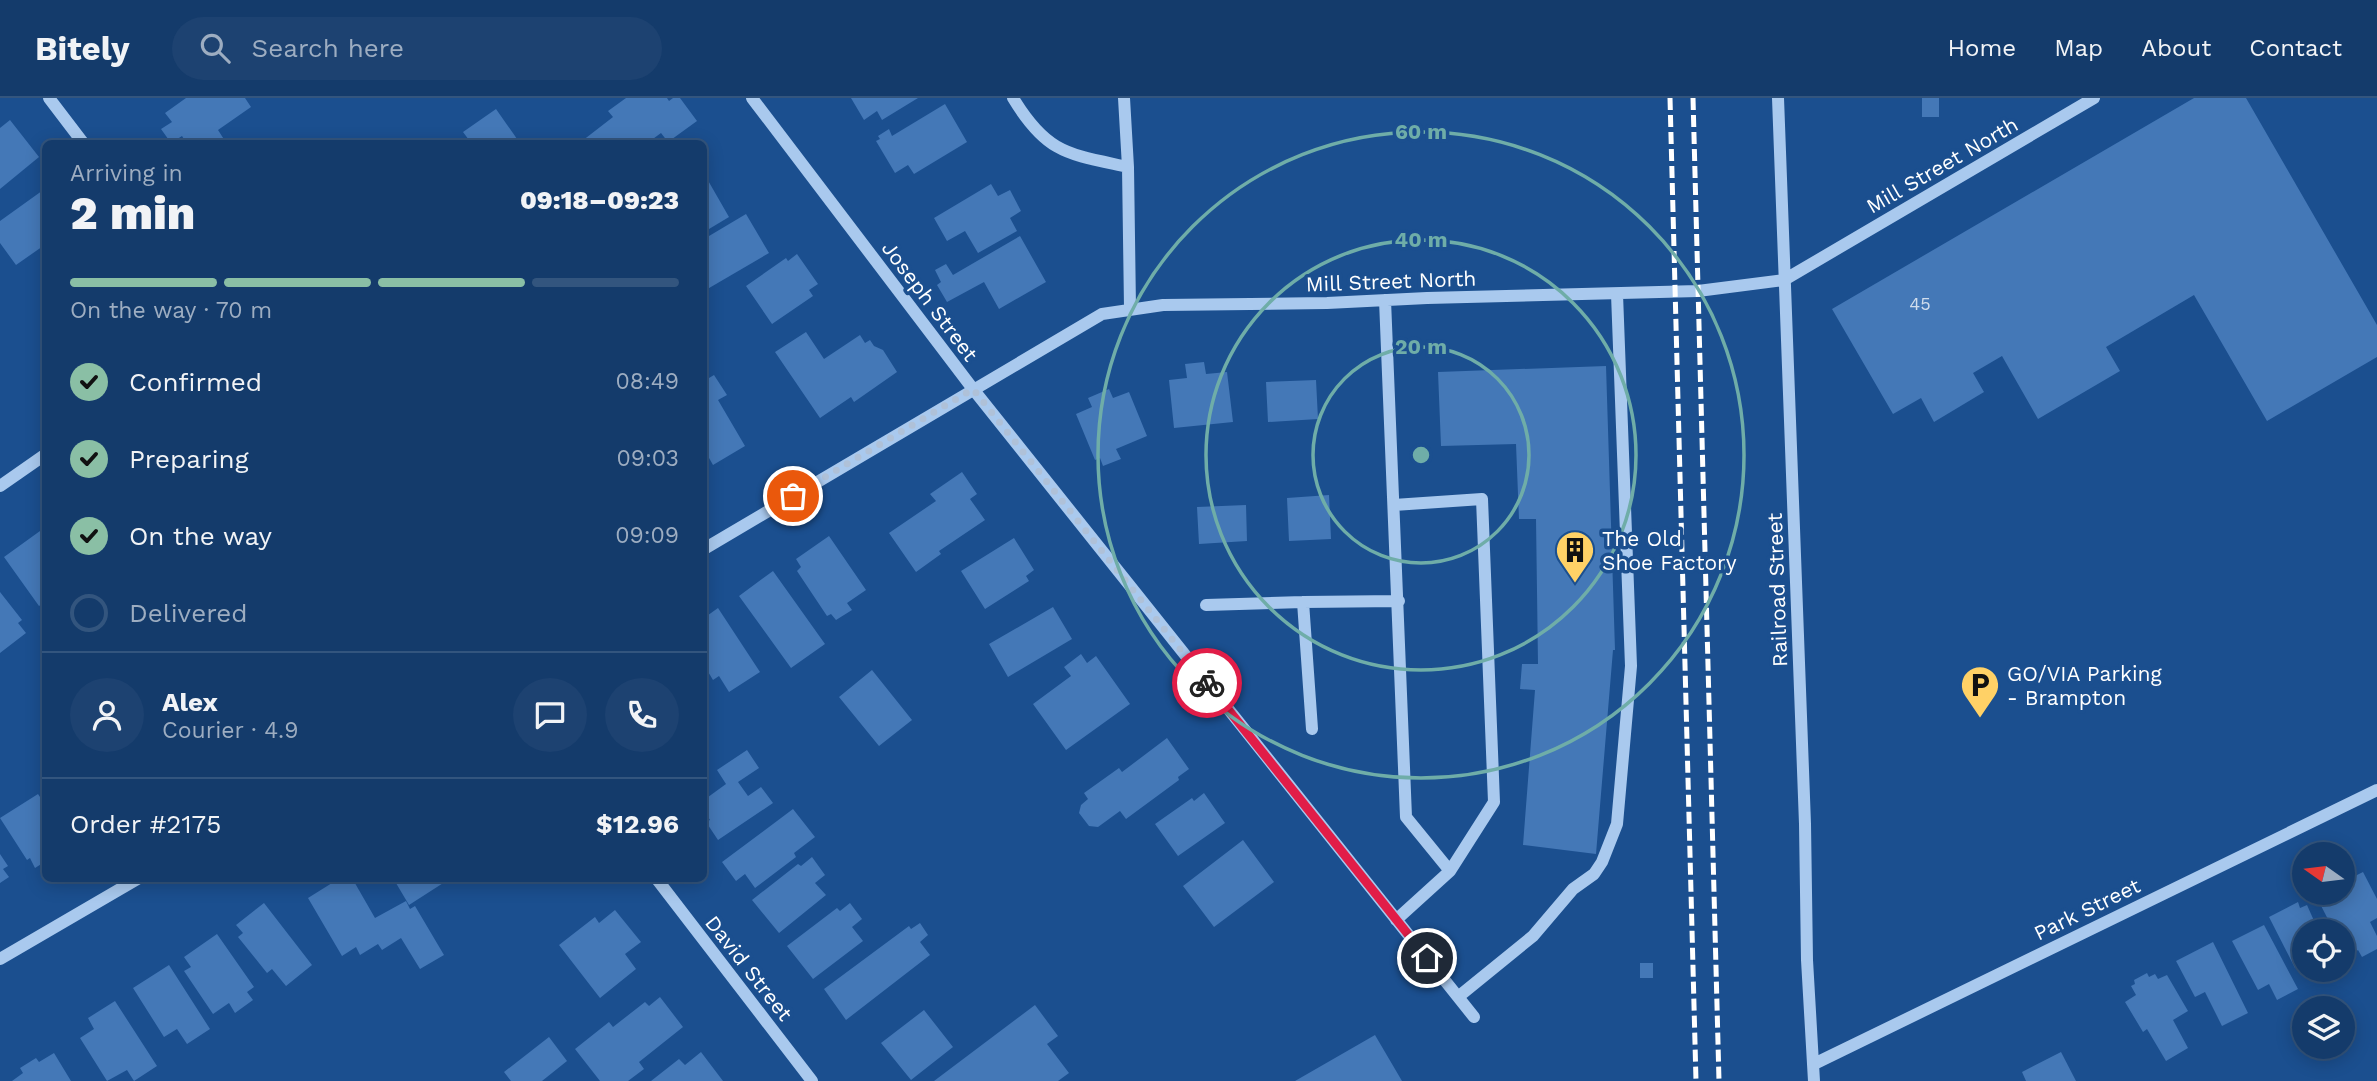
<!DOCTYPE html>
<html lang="en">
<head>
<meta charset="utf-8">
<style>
	body { margin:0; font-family:"Work Sans",sans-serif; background:#1d4271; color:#f1f3f6; height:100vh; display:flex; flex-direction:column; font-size:26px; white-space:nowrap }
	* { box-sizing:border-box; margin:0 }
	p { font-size:23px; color:#9dadc1 }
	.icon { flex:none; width:38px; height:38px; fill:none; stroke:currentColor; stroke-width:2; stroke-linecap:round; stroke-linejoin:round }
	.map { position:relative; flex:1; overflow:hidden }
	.details { position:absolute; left:42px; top:42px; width:665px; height:742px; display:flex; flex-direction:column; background:#143b6b; border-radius:10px; box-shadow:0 4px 18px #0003,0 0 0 2px #33557e }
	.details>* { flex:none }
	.needle { width:46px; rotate:284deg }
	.controls { position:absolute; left:2292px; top:744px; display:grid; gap:14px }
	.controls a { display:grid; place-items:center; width:63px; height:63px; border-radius:50%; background:#143b6b; box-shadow:0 4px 18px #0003,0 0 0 2px #33557e; font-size:35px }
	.pin { position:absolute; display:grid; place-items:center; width:60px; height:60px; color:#fff; margin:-30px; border:4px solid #fff; border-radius:50%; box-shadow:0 2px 7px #0007 }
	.courier { position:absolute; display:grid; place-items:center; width:70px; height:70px; margin:-35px; border:5px solid #e11d48; border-radius:50%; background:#fff; color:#222; box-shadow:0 2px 9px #0007 }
	.head em { font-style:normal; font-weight:800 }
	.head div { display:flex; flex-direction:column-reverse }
	.head { display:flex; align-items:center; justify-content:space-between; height:119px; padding:0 28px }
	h1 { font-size:46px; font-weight:800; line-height:52px }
	.bar { display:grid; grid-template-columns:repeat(4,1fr); gap:10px 7px; align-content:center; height:84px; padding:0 28px }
	.bar i { height:9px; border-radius:5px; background:#33557e }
	.bar .active { background:#8abfa5 }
	.bar p { grid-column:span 4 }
	.line { display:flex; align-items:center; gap:18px; padding:0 28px; border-top:2px solid #33557e }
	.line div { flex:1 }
	.round { display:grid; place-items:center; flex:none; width:74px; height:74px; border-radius:37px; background:#1d4271 }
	ol { padding:0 28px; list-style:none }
	li { display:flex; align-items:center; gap:21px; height:77px }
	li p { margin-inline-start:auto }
	li .icon { padding:7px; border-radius:50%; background:#8abfa5; color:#111; stroke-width:4 }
	li:last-child { color:#9dadc1 }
	li i { width:38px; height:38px; border:4px solid #33557e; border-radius:50% }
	header { display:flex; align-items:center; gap:42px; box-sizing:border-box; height:98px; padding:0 35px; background:#143b6b; border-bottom:2px solid #33557e }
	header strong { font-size:33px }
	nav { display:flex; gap:38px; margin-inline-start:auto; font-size:24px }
	.search { width:490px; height:63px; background:#1d4271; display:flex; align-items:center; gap:18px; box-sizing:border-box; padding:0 24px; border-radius:38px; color:#9dadc1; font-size:26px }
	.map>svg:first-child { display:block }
	.building { fill:#4478b7 }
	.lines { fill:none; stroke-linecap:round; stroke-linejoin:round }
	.minor { stroke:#a9c9ee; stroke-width:12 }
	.rail { stroke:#fff; stroke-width:5; stroke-dasharray:12 5; stroke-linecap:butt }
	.done { stroke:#afc1d8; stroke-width:7; stroke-dasharray:0 12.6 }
	.route { stroke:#e11d48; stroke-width:9 }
	.ring { fill:none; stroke:#6fada8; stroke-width:3.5 }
	.labels { text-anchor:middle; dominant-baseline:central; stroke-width:7; stroke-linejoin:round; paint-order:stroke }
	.number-label { font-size:18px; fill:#d0dded }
	.street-label { font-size:21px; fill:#fff; stroke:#1b4f8f }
	.poi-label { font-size:21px; fill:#fff; stroke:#1b4f8f; text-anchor:start }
	.centre { fill:#6fada8; stroke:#1b4f8f; stroke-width:3.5 }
	.ring-label { font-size:21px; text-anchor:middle; font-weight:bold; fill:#6fada8; stroke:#1b4f8f; stroke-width:7; stroke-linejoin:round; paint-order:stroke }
</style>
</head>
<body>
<header>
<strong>Bitely</strong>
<div class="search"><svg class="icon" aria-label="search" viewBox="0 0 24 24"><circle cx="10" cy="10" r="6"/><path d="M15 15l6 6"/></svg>Search here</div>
<nav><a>Home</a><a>Map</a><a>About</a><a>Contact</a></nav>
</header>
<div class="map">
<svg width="2377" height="983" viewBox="0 0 2377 983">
	<rect width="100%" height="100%" fill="#1b4f8f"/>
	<path class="building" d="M186,0H245L251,9L218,32L227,46H187L182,38L171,45L161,31L172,24L165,15Z
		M626,0H667L669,3L673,0H680L697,23L668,44L661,35L646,46H584L582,43L613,19L608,13Z
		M851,0H918L882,22L877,13L864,22Z
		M1922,0H1939V19H1922Z
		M2194,0H2246L2377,227V259L2267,323L2194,197L2106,249L2120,273L2038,321L2002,258L1973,275L1984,294L1934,324L1921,300L1893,316L1832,211Z
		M945,6L967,44L914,76L908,67L895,75L876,43L880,41L878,38L889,31L892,38Z
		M496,11L515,38L520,46H472L463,34Z
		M10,22L39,59L0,91V30Z
		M706,79L729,119L704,134V81Z
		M991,86L998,98L1010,92L1021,113L1010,120L1017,133L978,155L965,133L947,143L934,120Z
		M46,90V146L16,167L0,145V123Z
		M746,116L769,155L704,193V141Z
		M1020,138L1046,184L999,211L984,184L947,204L937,187L941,184L935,172L946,166L953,177Z
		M797,156L818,186L809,192L813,198L772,226L746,188L786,160L788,163Z
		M806,234L824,261L860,237L865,245L870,242L874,248L883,252L897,274L854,304L851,299L820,320L775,254Z
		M1204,264L1206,276L1227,274L1233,324L1174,330L1169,282L1187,280L1185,266Z
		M1606,268L1615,552H1613L1596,756L1523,747L1535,592L1520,591L1522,566H1538L1536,421H1519L1516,346L1441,348L1438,274Z
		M714,277L727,297L718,302L745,348L713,367L704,351V283Z
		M1316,282L1318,321L1268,324L1266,284Z
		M1109,291L1113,300L1129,294L1147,338L1116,351L1121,361L1103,368L1100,360L1095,362L1076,316L1092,309L1088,300Z
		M962,374L977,396L970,401L985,422L939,453L941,456L916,474L889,435L936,403L930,396Z
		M1329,397L1331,441L1289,443L1287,400Z
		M1246,407L1247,443L1199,446L1197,409Z
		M40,433L46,440V503L39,508L4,459Z
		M829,438L866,492L847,505L852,512L836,522L831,516L827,518L797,473L801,469L796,461Z
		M1014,440L1034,472L1026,478L1029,483L985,511L961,473Z
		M773,473L825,546L791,570L739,498Z
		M0,494L22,522L18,525L26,535L0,555Z
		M1053,509L1072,541L1008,579L989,546Z
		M718,510L760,574L729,594L719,578L713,582L704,567V533L708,530L704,520Z
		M1081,556L1087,565L1096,558L1130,606L1066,652L1033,606L1071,578L1064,569Z
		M872,572L912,622L879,648L839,599Z
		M1167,640L1189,671L1178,679L1179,682L1126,721L1120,713L1098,729L1089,728L1079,715L1081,707L1088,701L1084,695L1119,670L1122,674Z
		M747,652L759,670L738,684L748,698L761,689L773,705L718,742L706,724L710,722L704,712V702L726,686L717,672Z
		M1204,695L1225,725L1178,758L1155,726L1192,700L1194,703Z
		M38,696L46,708V763L35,770L30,760L27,762L0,720Z
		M793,711L815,739L794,755L796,759L755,790L745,776L736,783L722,764Z
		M1243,742L1274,784L1214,829L1183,788Z
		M0,756L8,768L3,771L9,779L0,785Z
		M812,759L825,777L815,785L826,797L779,835L752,802L798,766L801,768Z
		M2363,774L2377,801V820L2370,824L2377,838V851L2362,859L2358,852L2354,855L2345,837L2343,838V833H2334L2316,798L2323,794H2343V784Z
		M340,780H352L375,820L406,803L410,811L415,808L444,857L420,871L401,840L382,852L378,846L360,857L356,849L342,858L308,800Z
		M393,780H451L409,807Z
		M2298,804L2300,810L2307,807L2315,825L2310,828L2312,833H2305V865L2295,870L2269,819Z
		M264,805L312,867L286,888L272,871L267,875L238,839L243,835L236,827Z
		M850,805L862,821L852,829L863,843L813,881L787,848L837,810L840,813Z
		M615,812L641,844L625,856L636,871L600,900L559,847L595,819L599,825Z
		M920,825L928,837L920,844L930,857L846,922L824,891L909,828L911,831Z
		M2264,827L2298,891L2277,902L2269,886L2258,892L2232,843Z
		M217,836L254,889L247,894L253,902L235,915L229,905L213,916L184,873L191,869L184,859Z
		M2213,844L2248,915L2222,928L2205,894L2195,899L2176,863Z
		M1640,865H1653V880H1640Z
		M169,867L210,931L187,946L177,931L164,939L133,890Z
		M2147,875L2149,879L2155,876L2158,881L2167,877L2188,913L2173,922L2188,950L2166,963L2147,931L2143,934L2125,904L2136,897L2131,888L2135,886L2134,882Z
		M660,899L683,929L639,964L644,971L628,983H600L575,951L609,924L613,929L645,904L649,908Z
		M115,903L157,968L134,983L127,972L107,983L80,940L94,931L88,920Z
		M1035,907L1058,938L1047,946L1069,975L1058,983H934Z
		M924,912L953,949L911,982L881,945Z
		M1375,937L1402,983H1295Z
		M549,939L567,963L542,983H511L504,974Z
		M701,954L723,983H651L679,961L685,967Z
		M2061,954L2076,983H2026L2022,974Z
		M54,955L71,983H12L23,975L20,970L36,960L39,964Z"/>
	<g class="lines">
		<path class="minor" d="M49,0L84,46
			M752,0L973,291L1474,919
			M1013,0C1047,56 1068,56 1128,69
			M1124,0L1128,69L1130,210
			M1778,0L1805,726L1807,862L1814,983
			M1385,202L1406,719L1450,773L1396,822
			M0,388L46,356
			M1394,407L1482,401L1494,704L1450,773
			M704,451L1102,216L1163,207L1327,205L1427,200L1698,193L1784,182L2094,0
			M1206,507L1303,504
			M1312,631L1303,504L1399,503
			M656,780L812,983
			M0,861L139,780
			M1458,899L1533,838L1573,791L1594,776L1602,764L1617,726L1631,568L1617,196
			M1814,966L2377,692"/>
		<path class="rail" d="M1670,0L1696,983
			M1693,0L1719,983"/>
	</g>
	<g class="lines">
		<path class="done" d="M793,398L973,291L1207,585"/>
		<path class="route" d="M1207,585L1427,860"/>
	</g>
	<g class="ring">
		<circle cx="1421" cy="357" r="108"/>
		<circle cx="1421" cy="357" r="215"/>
		<circle cx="1421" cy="357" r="323"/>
	</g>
	<defs>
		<g id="building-pin" transform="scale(2.0125)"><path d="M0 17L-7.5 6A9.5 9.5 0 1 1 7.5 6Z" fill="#ffd166" stroke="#1b4f8f"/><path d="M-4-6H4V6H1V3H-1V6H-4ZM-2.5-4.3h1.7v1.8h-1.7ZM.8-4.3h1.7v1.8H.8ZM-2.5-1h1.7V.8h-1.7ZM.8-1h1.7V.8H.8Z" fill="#111"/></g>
		<g id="parking-pin" transform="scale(2.0125)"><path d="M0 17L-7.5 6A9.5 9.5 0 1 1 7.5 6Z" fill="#ffd166" stroke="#1b4f8f"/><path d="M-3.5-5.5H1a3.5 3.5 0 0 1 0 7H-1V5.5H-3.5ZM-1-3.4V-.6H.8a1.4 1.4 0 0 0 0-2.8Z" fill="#111"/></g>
	</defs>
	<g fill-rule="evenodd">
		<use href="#building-pin" x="1575" y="452"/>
		<use href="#parking-pin" x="1980" y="587"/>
	</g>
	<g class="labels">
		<g class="number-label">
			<text x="1920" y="205">45</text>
		</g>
		<g class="street-label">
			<text transform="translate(1942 67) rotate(-30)">Mill Street North</text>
			<text transform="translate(1391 183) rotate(-2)">Mill Street North</text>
			<text transform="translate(930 203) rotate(53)">Joseph Street</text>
			<text transform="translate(1777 492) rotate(-92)">Railroad Street</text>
			<text transform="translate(2087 811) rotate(-26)">Park Street</text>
			<text transform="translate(749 870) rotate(52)">David Street</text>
		</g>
		<g class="poi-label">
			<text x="1602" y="440">The Old<tspan x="1602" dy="24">Shoe Factory</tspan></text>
			<text x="2007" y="575">GO/VIA Parking<tspan x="2007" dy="24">- Brampton</tspan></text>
		</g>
	</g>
	<circle cx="1421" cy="357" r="10" class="centre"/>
	<g class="ring-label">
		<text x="1421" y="41">60 m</text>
		<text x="1421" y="149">40 m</text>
		<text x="1421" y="256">20 m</text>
	</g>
</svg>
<div class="controls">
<a><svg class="needle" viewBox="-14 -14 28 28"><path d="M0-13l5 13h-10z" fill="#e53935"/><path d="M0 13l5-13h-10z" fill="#9dadc1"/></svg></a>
<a><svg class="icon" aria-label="locate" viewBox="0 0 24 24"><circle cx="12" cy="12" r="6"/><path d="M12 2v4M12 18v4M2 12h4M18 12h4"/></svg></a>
<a><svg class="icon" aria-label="layers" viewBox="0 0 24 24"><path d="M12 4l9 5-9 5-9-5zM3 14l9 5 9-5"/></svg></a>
</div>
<div class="pin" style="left:793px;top:398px;background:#ea580c"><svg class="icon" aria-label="bag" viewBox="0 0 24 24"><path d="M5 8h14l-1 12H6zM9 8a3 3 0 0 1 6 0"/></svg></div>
<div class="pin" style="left:1427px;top:860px;background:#1f2937"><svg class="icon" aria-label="home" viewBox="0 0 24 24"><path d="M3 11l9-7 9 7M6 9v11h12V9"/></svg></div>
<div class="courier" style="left:1207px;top:585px"><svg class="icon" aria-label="bike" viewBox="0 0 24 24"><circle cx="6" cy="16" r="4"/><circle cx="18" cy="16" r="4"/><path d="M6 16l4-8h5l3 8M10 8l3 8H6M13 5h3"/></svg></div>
<section class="details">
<div class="head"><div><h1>2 min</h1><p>Arriving in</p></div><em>09:18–09:23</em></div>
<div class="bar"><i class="active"></i><i class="active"></i><i class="active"></i><i></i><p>On the way · 70 m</p></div>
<ol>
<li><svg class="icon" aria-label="check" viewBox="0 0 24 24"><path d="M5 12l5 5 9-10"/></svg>Confirmed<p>08:49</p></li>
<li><svg class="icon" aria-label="check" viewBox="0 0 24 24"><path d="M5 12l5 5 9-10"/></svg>Preparing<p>09:03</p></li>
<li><svg class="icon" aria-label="check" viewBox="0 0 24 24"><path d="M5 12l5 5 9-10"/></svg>On the way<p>09:09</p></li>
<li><i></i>Delivered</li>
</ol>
<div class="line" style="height:126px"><a class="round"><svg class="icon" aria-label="person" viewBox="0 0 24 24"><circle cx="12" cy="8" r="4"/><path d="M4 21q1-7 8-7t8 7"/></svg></a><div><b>Alex</b><p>Courier · 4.9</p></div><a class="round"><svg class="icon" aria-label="chat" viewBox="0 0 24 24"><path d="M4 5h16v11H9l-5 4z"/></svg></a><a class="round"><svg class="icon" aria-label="phone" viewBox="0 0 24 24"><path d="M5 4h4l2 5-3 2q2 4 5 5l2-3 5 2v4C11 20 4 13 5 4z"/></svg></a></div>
<div class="line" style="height:91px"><div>Order #2175</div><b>$12.96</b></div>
</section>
</div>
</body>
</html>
